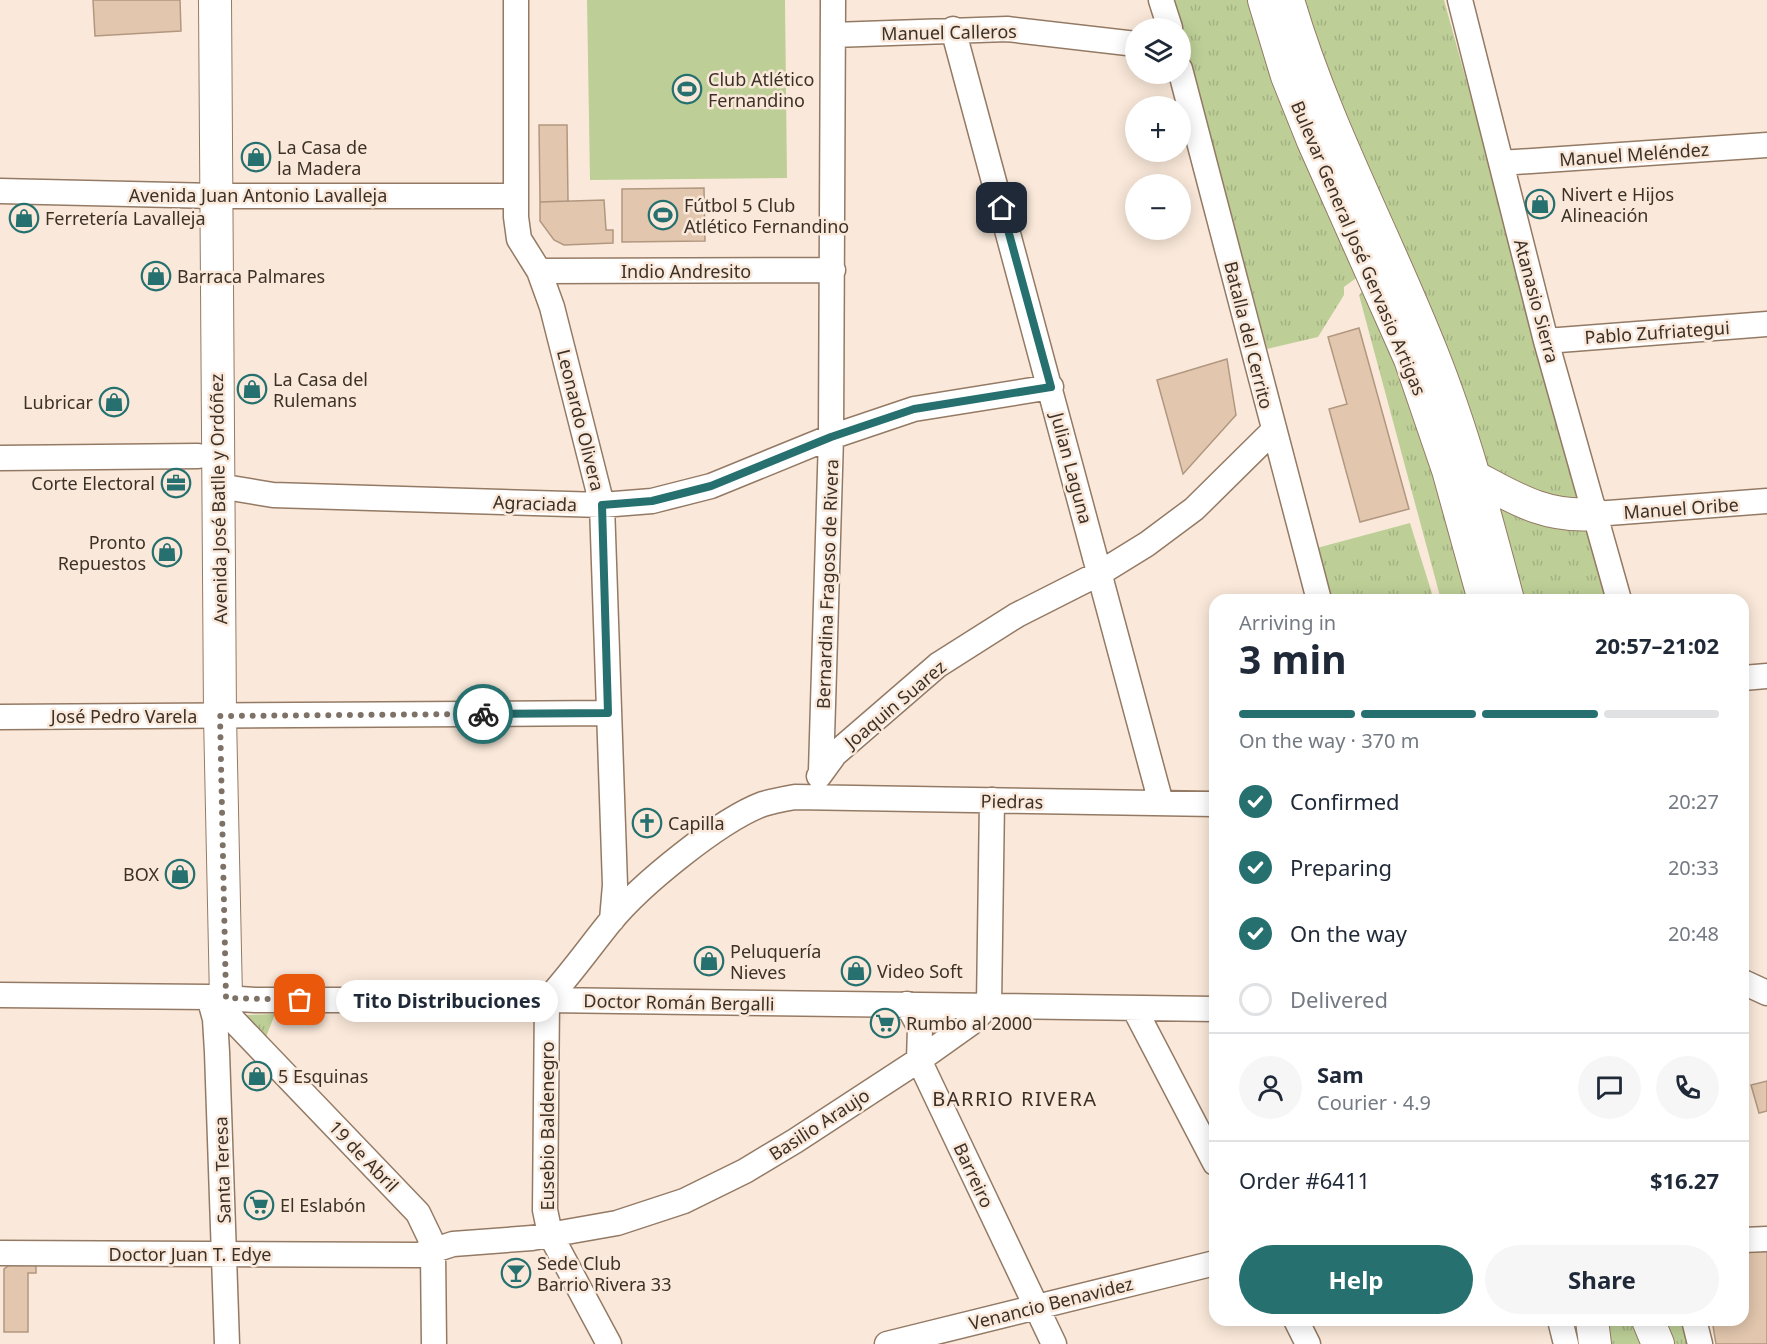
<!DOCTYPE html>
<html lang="en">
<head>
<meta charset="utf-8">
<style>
	body { margin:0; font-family:"Noto Sans",sans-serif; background:#f6f6f7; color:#1f2937; height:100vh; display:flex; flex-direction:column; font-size:22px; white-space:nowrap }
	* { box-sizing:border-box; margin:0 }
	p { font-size:20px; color:#747a83 }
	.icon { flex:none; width:33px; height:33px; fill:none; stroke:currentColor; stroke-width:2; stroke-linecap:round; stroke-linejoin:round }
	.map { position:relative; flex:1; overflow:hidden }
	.panel { position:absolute; left:1209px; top:594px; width:540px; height:732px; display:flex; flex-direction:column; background:#fff; border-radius:18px; box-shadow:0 3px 15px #0003 }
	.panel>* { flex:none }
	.fabs { position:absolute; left:1125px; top:18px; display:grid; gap:12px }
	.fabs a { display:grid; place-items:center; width:66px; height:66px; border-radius:50%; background:#fff; box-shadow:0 3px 15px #0003; font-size:30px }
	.pin { position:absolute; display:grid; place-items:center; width:51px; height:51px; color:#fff; margin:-26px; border-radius:12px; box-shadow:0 3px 9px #0006 }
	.courier { position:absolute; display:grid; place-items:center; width:60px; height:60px; margin:-30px; border:4px solid #26716f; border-radius:50%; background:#fff; color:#222; box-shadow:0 2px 8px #0007 }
	.bubble { position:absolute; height:42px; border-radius:21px; background:#fff; box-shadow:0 3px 15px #0003; font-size:20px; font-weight:700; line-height:42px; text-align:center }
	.summary em { font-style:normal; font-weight:700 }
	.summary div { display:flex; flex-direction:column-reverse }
	.summary { display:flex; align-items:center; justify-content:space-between; height:102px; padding:0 30px }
	h1 { font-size:39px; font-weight:700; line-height:45px }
	.bar { display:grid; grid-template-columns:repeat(4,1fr); gap:9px 6px; align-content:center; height:72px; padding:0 30px }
	.bar i { height:8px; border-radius:4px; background:#e0e1e3 }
	.bar .current { background:#26716f }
	.bar p { grid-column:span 4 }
	.line { display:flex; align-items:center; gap:15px; padding:0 30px; border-top:2px solid #e0e1e3 }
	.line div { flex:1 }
	.round { display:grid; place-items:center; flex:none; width:63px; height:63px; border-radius:32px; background:#f6f6f7 }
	ol { padding:0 30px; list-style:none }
	li { display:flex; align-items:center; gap:18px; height:66px }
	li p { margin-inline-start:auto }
	li .icon { padding:6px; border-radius:50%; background:#26716f; color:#fff; stroke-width:4 }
	li:last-child { color:#747a83 }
	li i { width:33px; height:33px; border:3px solid #e0e1e3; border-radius:50% }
	.action { display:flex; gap:12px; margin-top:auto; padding:12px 30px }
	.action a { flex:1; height:69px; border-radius:36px; background:#26716f; color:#fff; font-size:24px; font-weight:700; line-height:69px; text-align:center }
	.action a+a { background:#f6f6f7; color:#1f2937 }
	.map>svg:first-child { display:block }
	.grass { fill:url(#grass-tufts) }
	.pitch { fill:#bdcf97 }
	.building { fill:#e2c6ad; stroke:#b29780; stroke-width:1.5 }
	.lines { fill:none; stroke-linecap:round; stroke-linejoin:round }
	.minor-casing { stroke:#947a64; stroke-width:27 }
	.major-casing { stroke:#947a64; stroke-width:34 }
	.minor { stroke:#fff; stroke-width:24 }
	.major { stroke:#fff; stroke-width:32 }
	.done { stroke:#7e7166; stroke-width:6; stroke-dasharray:0 10.8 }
	.route { stroke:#26716f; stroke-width:8 }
	.labels { text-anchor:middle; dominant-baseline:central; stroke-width:5; stroke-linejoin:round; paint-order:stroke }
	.street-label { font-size:18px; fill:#3c3127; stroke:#fae9da }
	.poi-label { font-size:18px; fill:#3c3127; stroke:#fae9da; text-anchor:start }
	.neighbourhood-label { font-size:20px; letter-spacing:1.5px; fill:#3c3127; stroke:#fae9da }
</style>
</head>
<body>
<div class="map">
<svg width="1767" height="1344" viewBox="0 0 1767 1344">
	<defs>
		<pattern id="grass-tufts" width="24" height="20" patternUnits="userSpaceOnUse" patternTransform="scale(1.5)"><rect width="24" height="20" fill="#bdcf97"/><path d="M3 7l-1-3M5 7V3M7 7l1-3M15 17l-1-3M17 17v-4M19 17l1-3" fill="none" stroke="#a3b282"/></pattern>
	</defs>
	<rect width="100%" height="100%" fill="#fae9da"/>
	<path class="grass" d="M1171,0H1254L1363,273L1344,287V295L1318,337L1267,349Z
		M1301,0H1444L1582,498L1574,508L1482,466L1346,130Z
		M1367,287L1385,324L1474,600H1441L1359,295Z
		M1491,498L1586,527L1610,600H1517Z
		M1410,523L1434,600H1327L1313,549Z
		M275,1014L266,1037L245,1015Z
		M1601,1320H1637L1647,1344H1604Z
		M1658,1320H1700L1706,1344H1670Z"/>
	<path class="pitch" d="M587,0H785L787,178L590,180Z"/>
	<path class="building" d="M93,0H180L181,31L95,36Z
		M539,125H567L568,201L540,202Z
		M704,188L705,241L622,242V189Z
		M604,200L606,230H613V243L564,245L554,240L540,221V202Z
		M1359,328L1409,509L1360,522L1329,409L1347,404L1328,337Z
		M1227,359L1236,415L1183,474L1157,380Z
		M1767,1081V1111L1759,1113L1751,1085Z
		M1743,1243H1767V1344H1716L1712,1320H1743Z
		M11,1264H36V1273H28V1332H4V1269Z"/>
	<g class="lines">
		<g class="minor-casing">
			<path id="minor" d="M516,0V217L519,239L539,271L552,307L602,505L615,885L612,920
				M1161,0L1170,28
				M1460,0L1546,341L1619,600
				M953,29L1161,803
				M833,35L1007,29L1136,44
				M1180,69L1319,600
				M1501,163L1767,145
				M0,191L216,196H516
				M539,271L833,270
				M1546,341L1767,324
				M0,458L198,456
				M219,486L273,495L602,505L652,501L711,486L831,437L914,409L1051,387
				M1595,514L1767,501
				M1743,678L1767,676
				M0,717L608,713
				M821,771L831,437L833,0
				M819,776L835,754L938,665L1017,615L1100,573L1147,544L1194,509L1274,430
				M1743,982L1767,993
				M0,995L209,997L255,1000H547L1215,1009
				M209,997L215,1019L217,1052L227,1344
				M226,998L228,1010L233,1020L418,1213L430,1238L433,1252L434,1344
				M907,1004L920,1028L919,1060L1054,1344
				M1134,1008L1215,1163
				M1743,1240L1767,1239
				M0,1253L419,1255L453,1244L532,1238L617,1223L684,1201L745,1171L795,1141L919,1060L971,1023L989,1005L992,800
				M1296,1320L1308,1344
				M1560,1320L1566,1344
				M1694,1320L1700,1344
				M609,1344L550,1234L545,1210L547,1000C570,975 589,948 610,922C640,885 720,820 763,804C773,801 784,799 795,797L1215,804
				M887,1344L1215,1263"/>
		</g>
		<g class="major-casing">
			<path id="major" d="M215,0L220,716L226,998
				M1264,0L1287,76L1313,141L1410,359L1448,470L1484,600
				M1288,0C1324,123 1385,234 1432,353C1464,433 1486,517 1508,600
				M1475,477C1516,499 1546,518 1595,514
				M1592,1320L1595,1344
				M1648,1320L1658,1344"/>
		</g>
		<use href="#minor" class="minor"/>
		<use href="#major" class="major"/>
	</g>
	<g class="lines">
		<path class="done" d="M300,1000L226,998L220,716L483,714"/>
		<path class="route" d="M483,714L608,713L602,505L652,501L711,486L831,437L914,409L1051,387L1002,208"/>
	</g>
	<defs>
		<g id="stadium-ring" transform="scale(1.5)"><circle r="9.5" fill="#fae9da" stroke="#26716f" stroke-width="1.5"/><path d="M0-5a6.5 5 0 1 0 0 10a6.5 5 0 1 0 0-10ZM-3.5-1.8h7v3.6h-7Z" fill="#26716f"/></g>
		<g id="shop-ring" transform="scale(1.5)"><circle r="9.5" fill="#fae9da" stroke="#26716f" stroke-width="1.5"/><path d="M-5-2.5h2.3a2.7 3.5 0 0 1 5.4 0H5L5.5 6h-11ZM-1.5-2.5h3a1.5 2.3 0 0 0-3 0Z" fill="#26716f"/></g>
		<g id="office-ring" transform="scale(1.5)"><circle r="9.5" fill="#fae9da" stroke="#26716f" stroke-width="1.5"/><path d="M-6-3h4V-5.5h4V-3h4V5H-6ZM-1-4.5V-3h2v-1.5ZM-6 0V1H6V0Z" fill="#26716f"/></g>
		<g id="church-ring" transform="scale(1.5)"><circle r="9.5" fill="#fae9da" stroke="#26716f" stroke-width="1.5"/><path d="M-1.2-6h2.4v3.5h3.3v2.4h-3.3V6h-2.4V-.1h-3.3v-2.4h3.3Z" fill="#26716f"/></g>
		<g id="supermarket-ring" transform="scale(1.5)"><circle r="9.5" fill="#fae9da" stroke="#26716f" stroke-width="1.5"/><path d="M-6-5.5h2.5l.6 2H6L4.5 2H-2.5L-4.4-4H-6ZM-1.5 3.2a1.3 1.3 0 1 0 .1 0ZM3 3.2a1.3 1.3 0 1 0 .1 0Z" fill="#26716f"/></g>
		<g id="bar-ring" transform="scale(1.5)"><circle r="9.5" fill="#fae9da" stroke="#26716f" stroke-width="1.5"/><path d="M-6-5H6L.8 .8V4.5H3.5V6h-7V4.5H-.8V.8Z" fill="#26716f"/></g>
	</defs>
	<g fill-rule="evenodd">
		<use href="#stadium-ring" x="687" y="89"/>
		<use href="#shop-ring" x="256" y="157"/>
		<use href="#shop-ring" x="1540" y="204"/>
		<use href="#stadium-ring" x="663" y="215"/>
		<use href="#shop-ring" x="24" y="218"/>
		<use href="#shop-ring" x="156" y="276"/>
		<use href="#shop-ring" x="252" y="389"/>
		<use href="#shop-ring" x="114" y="402"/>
		<use href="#office-ring" x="176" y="483"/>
		<use href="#shop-ring" x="167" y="552"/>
		<use href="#church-ring" x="647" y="823"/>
		<use href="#shop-ring" x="180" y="874"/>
		<use href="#shop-ring" x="709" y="961"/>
		<use href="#shop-ring" x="856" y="971"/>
		<use href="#supermarket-ring" x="885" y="1023"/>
		<use href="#shop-ring" x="257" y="1076"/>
		<use href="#supermarket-ring" x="259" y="1205"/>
		<use href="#bar-ring" x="516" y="1273"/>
	</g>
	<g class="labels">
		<g class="street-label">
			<text transform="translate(949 32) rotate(-1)">Manuel Calleros</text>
			<text transform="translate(1634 154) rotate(-4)">Manuel Meléndez</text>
			<text x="258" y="195">Avenida Juan Antonio Lavalleja</text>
			<text transform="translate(1359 248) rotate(67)">Bulevar General José Gervasio Artigas</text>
			<text x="686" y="271">Indio Andresito</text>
			<text transform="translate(1537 301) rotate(75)">Atanasio Sierra</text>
			<text transform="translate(1657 332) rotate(-4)">Pablo Zufriategui</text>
			<text transform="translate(1249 335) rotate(76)">Batalla del Cerrito</text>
			<text transform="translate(581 420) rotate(76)">Leonardo Olivera</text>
			<text transform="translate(1072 468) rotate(75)">Julian Laguna</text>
			<text transform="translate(218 499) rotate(-91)">Avenida José Batlle y Ordóñez</text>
			<text transform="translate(535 503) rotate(2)">Agraciada</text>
			<text transform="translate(1681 508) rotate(-4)">Manuel Oribe</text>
			<text transform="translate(827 584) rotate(-88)">Bernardina Fragoso de Rivera</text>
			<text transform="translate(895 704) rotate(-40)">Joaquin Suarez</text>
			<text x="124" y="716">José Pedro Varela</text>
			<text transform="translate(1012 801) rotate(1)">Piedras</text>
			<text transform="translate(679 1002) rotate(1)">Doctor Román Bergalli</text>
			<text transform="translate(819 1124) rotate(-33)">Basilio Araujo</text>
			<text transform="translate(547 1126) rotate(-90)">Eusebio Baldenegro</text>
			<text transform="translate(364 1156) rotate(46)">19 de Abril</text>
			<text transform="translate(222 1170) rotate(-92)">Santa Teresa</text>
			<text transform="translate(974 1175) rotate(65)">Barreiro</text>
			<text x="190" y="1254">Doctor Juan T. Edye</text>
			<text transform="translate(1051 1303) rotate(-14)">Venancio Benavidez</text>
		</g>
		<g class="poi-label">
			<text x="708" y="79">Club Atlético<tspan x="708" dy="21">Fernandino</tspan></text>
			<text x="277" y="147">La Casa de<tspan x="277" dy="21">la Madera</tspan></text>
			<text x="1561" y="194">Nivert e Hijos<tspan x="1561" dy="21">Alineación</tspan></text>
			<text x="684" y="205">Fútbol 5 Club<tspan x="684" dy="21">Atlético Fernandino</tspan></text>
			<text x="45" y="218">Ferretería Lavalleja</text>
			<text x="177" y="276">Barraca Palmares</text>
			<text x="273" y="379">La Casa del<tspan x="273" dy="21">Rulemans</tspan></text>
			<text x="93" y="402" text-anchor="end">Lubricar</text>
			<text x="155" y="483" text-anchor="end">Corte Electoral</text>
			<text x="146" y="542" text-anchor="end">Pronto<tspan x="146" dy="21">Repuestos</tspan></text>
			<text x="668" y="823">Capilla</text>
			<text x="159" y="874" text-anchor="end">BOX</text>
			<text x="730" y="951">Peluquería<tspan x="730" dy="21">Nieves</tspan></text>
			<text x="877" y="971">Video Soft</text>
			<text x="906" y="1023">Rumbo al 2000</text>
			<text x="278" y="1076">5 Esquinas</text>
			<text x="280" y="1205">El Eslabón</text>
			<text x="537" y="1263">Sede Club<tspan x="537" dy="21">Barrio Rivera 33</tspan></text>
		</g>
		<g class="neighbourhood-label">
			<text x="1015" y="1098">BARRIO RIVERA</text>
		</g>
	</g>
</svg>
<div class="fabs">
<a><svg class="icon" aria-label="layers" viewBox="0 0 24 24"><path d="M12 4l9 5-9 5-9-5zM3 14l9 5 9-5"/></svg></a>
<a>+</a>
<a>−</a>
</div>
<div class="pin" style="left:300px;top:1000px;background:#ea580c"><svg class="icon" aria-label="bag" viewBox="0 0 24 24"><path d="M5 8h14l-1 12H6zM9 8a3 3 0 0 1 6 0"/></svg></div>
<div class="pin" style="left:1002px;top:208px;background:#1f2937"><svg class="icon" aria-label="home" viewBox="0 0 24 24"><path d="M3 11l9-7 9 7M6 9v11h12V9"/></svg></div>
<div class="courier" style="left:483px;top:714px"><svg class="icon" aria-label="bike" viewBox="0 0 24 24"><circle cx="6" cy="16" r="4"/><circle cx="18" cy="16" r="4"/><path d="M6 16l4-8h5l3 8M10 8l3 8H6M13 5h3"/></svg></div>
<div class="bubble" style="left:336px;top:980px;width:222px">Tito Distribuciones</div>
<section class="panel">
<div class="summary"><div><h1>3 min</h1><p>Arriving in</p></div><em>20:57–21:02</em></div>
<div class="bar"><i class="current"></i><i class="current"></i><i class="current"></i><i></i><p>On the way · 370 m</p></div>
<ol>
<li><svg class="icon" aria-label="check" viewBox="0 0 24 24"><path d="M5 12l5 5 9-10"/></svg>Confirmed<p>20:27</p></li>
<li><svg class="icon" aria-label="check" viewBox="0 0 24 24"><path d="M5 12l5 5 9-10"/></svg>Preparing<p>20:33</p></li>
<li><svg class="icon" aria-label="check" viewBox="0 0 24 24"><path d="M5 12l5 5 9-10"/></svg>On the way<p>20:48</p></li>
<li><i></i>Delivered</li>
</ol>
<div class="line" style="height:108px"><a class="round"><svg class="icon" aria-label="person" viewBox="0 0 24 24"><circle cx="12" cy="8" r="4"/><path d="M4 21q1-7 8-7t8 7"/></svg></a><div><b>Sam</b><p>Courier · 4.9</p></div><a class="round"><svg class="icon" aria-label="chat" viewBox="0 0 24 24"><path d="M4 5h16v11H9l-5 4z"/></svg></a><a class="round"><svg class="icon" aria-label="phone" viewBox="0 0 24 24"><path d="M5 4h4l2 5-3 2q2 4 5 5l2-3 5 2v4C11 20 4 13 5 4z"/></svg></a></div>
<div class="line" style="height:78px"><div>Order #6411</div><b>$16.27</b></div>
<div class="action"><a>Help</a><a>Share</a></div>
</section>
</div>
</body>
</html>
